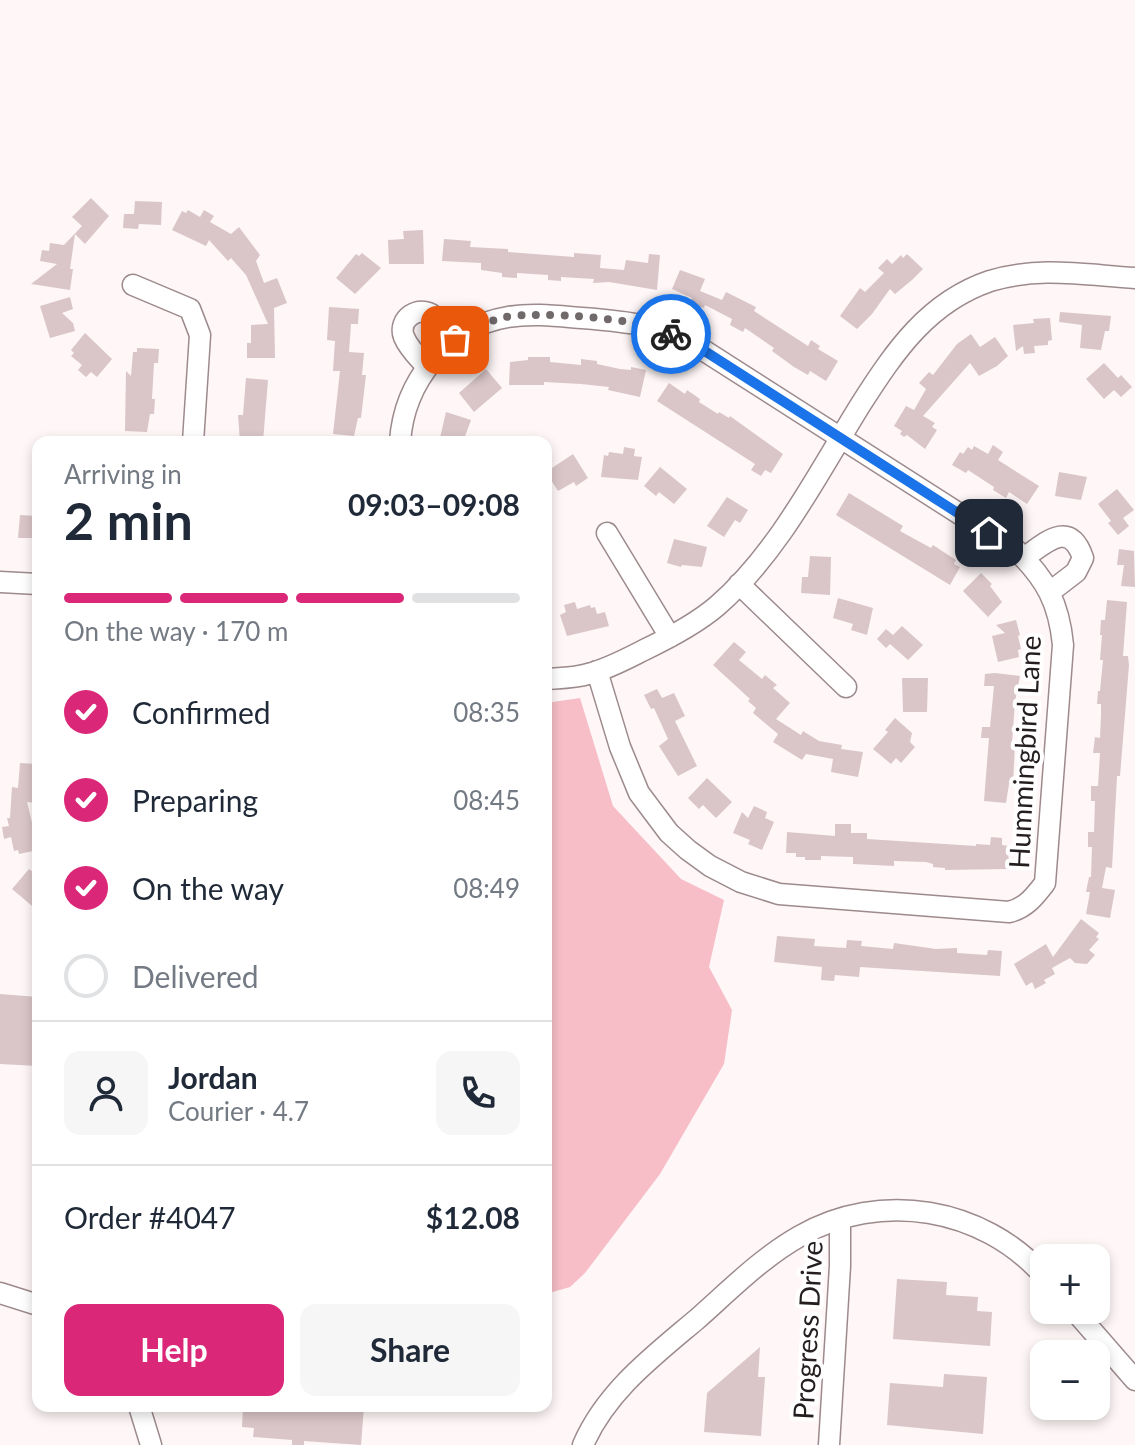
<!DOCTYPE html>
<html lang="en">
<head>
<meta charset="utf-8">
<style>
	body { margin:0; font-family:Lato,sans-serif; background:#f6f6f7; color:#1f2937; height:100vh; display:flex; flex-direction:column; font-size:30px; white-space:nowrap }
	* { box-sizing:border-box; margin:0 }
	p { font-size:26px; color:#747a83 }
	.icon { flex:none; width:44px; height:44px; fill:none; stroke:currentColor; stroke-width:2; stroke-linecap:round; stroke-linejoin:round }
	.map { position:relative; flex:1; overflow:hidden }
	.drawer { position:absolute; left:32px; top:436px; width:520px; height:976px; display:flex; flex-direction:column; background:#fff; border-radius:16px; box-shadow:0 4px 12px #0003 }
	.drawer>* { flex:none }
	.fabs { position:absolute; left:1030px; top:1244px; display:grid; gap:16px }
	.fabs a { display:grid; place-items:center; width:80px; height:80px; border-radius:16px; background:#fff; box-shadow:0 4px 12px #0003; font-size:40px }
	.pin { position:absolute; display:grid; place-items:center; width:68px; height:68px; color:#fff; margin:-34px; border-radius:16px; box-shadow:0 4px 12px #0006 }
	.courier { position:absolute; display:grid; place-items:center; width:80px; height:80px; margin:-40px; border:6px solid #1a73e8; border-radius:50%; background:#fff; color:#222; box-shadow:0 2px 10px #0007 }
	.summary em { font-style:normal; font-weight:700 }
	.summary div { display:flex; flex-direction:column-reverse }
	.summary { display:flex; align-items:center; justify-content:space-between; height:136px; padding:0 32px }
	h1 { font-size:52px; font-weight:700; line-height:60px }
	.bar { display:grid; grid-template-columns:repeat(4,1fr); gap:12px 8px; align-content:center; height:96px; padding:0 32px }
	.bar i { height:10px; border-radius:6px; background:#e0e1e3 }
	.bar .selected { background:#db2777 }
	.bar p { grid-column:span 4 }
	.line { display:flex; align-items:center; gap:20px; padding:0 32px; border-top:2px solid #e0e1e3 }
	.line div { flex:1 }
	.round { display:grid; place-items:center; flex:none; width:84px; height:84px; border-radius:16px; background:#f6f6f7 }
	ol { padding:0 32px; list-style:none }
	li { display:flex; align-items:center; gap:24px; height:88px }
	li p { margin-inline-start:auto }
	li .icon { padding:8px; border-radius:50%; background:#db2777; color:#fff; stroke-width:4 }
	li:last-child { color:#747a83 }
	li i { width:44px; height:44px; border:4px solid #e0e1e3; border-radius:50% }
	.action { display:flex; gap:16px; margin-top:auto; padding:16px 32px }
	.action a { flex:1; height:92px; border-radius:16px; background:#db2777; color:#fff; font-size:32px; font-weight:700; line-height:92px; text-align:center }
	.action a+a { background:#f6f6f7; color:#1f2937 }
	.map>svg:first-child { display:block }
	.green { fill:#f7bec7 }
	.building { fill:#dac6c8 }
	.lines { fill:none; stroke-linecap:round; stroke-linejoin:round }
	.minor-casing { stroke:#9d8a8d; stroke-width:23 }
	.minor { stroke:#fff; stroke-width:20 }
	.done { stroke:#716a6b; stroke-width:8; stroke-dasharray:0 14.4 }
	.route { stroke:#1a73e8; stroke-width:10 }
	.labels { text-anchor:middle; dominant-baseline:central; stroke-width:8; stroke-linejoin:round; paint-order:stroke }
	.street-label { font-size:28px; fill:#251e1f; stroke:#fff }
</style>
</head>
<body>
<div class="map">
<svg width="1135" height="1445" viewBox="0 0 1135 1445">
	<rect width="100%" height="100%" fill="#fef6f7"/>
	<path class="green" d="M580,698L613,806L681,879L724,900L709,967L732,1010L724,1064L660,1174L585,1273L570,1287L546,1294V703Z"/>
	<path class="building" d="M91,198L109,216L85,244L75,234L70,269H73L70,290L31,284L57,264L40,261L42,250L49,251L50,243L64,245L82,226L72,217Z
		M135,201L162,202L161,225L139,224L138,229L123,228L124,214H134Z
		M188,210L200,217L204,210L214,216L210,222L231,234L239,227L260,255L256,261L264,283L277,278L287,303L274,308L275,358H247V343H251V325L268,324L246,275L231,258L228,261L209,240L206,246L172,230L182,211L186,213Z
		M423,230L424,264H389L388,240L404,239L403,231Z
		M444,239L471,241L470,247L508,249V252L574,257V253L601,255L600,268L624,270L626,260L648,263L649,254L660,255L657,290L609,282L593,283L594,279L561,277V281L548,280V275L517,273V278L502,277V273L481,270V263L442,261Z
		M362,253L381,268L355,294L336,278L356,254L359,256Z
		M907,254L923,269L912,280L895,294L890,289L872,314L857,329L840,316L860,288L865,292L884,273L878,268L887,259L892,264L901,255L903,258Z
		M680,270L705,279L700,291L722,300L726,292L756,307L754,311L808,346L811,340L820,346L818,349L838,361L826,381L810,371L808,375L794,367L772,351L774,348L745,328L743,332L730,325L732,319L705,305L704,308L690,303L692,298L672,289Z
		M70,297L73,309L62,313L73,323L75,331L50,338L40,306Z
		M329,307L359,309L358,324H351L349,352L364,353L362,375H366L361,418H358L354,436L333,434L340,371H333L335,341L327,340Z
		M1060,312L1111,316L1109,331H1105L1101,350L1080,348L1082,325L1059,322Z
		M1050,318L1052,340L1048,341V345L1034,346L1035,353L1024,354L1023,346L1016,351L1013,325L1034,323L1033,319Z
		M85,333L112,359L97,377L91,372L86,377L78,370L82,365L71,356L74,353L71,350Z
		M971,334L980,347L995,337L1008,356L997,366L979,376L970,363L923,416L935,423L932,427L937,430L925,449L907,435L904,437L900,434L902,431L894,426L906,406L914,410L926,389L919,383L929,372L933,375L957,344Z
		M137,348L159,349L158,363H154L152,399H155L154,414H150L147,432L125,431L126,371L131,376L133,352H137Z
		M528,357H550V362L581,365V359L597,361V364L620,369L631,370V367L646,370L640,397L608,390L609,387L581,384L544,382V385H509L510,362L528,360Z
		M1104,363L1118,378L1121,375L1132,387L1121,397L1114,390L1104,399L1086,379Z
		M486,369L502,388L474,412L459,393Z
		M246,378L268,380L263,442H240L238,415H243Z
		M669,383L685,394L687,390L700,399L699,402L718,414L719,412L729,418L730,416L783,454L771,473L765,470L761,476L751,470L755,464L657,401Z
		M446,412L471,420L463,442H439Z
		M993,445L1003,452L998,460L1039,486L1027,504L1009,492L1006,498L993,490L994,487L968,470L966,473L952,465L960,452L963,454L968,447L972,450L974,446L988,454Z
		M624,447L635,449L634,456L642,457L638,480L601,477L604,455L608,456L609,452L623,454Z
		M573,454L588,478L576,486L574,482L558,491L546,472Z
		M660,467L687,489L674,504L659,492L656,496L644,486Z
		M1059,472L1087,477L1081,500L1055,496Z
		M1117,489L1134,510L1123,518L1129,526L1118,535L1108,523L1111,521L1098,504Z
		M849,493L903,526L900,531L931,548L933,545L956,560L954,564L960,567L950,585L836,515Z
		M727,497L748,510L740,523L735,520L724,537L707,526Z
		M20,515L38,516V538H18Z
		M674,539L707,547L702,567L682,565L681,567L667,563Z
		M1119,549L1134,551L1135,587L1121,586L1124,565H1117Z
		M810,556L831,557L830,595L801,593L802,577H808Z
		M981,573L992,584L990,586L1002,602L988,617L963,591Z
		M838,598L873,608L867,635L851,630L853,624L833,618Z
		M1107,600L1127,602L1123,656H1128L1129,665L1120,776H1117L1112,868L1106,867L1102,888L1115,890L1110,918L1086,914L1090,892H1086L1089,877H1091L1092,847H1088V832H1094L1095,801H1091V786H1098L1100,753H1093L1095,737L1100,738L1101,716V704H1097L1098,691H1100L1103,660H1100L1102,635H1100L1101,620H1105Z
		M575,602L577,609L590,605L591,608L595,607L597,614L605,612L609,626L567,636L560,615L566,612L564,605Z
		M1016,620L1020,635L1018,636L1021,649L1018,650L1019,657L998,662L992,636L1005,633L996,625Z
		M902,626L923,645L908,660L890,644L886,648L877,639L886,629L893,635Z
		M734,642L746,652L739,660L762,679L765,675L777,685L773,688L790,703L776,719L801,735L803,731L819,741L842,745L841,749L863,752L858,777L831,772L833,759L806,754L802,760L773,742L778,734L753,713L756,708L748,701L750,699L713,665Z
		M995,673L1020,676L1015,702L1012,743H1015L1013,785L1009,784L1006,803L984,801L989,738H981L982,727H990L994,686H984L985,674Z
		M902,678H928L927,712H903Z
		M657,689L662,698L674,693L685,716L675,721L697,766L678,776L659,746L668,739L654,708L651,709L644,695Z
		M895,718L912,733L910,742L915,747L901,763L896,758L891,764L873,749L888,732L885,730Z
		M20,763L38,764V803L27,802L35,835L38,834V850L19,854L18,850L14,851L11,837L4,839L2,827L9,826L7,818H10L12,787L18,788Z
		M707,778L732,802L716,818L703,805L699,809L688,798Z
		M754,806L767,812L765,818L774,822L762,850L748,844L750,840L733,833L742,812L748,818Z
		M835,824H851V833H867V839L976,846V844L990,845L991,837L1002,838V845L1009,846L1008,869L945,870V868L933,867V864L926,862L894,861V866L853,864V857L821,856V860H805V857H796V853H786L787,832L835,836Z
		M29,869L38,876V911L12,889Z
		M1081,919L1099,933L1096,937L1099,939L1089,950L1095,955L1087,964L1075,963L1070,958L1052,968L1055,974L1044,980L1046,983L1035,989L1032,982L1026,986L1014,964L1046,944L1053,957Z
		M777,936L815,939L814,946L846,948L847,940L862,941L861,946L893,949L894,943L936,949L957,948V953L987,955L988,950L1002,951L1000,976L860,967L859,977L835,975L834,981L821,980L822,967L774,962Z
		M0,994L38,997V1066L0,1064Z
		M897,1279L947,1282L946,1295L978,1297L977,1311L992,1312L990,1346L893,1339Z
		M760,1347L758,1377H765L761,1436L704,1432L707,1393Z
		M944,1374L987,1377L983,1434L887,1425L890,1383L943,1387Z
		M243,1406H364L361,1445L304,1441V1445H292V1440L253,1437L254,1428L242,1427Z"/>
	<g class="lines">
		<g class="minor-casing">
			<path id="minor" d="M133,285L190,309L200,335L193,442
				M427,367C419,358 409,349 404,337C397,319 419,304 434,316C442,323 448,333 455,340
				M400,442C404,382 447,327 508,317C533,313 557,316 582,318C633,322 654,324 700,348L1016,550C1046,579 1059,603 1063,645L1045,883C1035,896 1026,908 1009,912L779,894L741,882L710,866L688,850L669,833L639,793L620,747L597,671
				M607,533L670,637
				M1024,558C1046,542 1070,519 1083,558L1076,572L1050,592
				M0,582L38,584
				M739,584L846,687
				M546,679C560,678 575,678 588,674C608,669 626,659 644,650C669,638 696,624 717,606C779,552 818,473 861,404C895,351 928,302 990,281C1039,266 1085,275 1135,278
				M0,1293L38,1305
				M1074,1310L1135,1380
				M139,1406L151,1445
				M583,1445C606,1392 652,1357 696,1320C729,1291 761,1258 800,1236C880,1190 983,1207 1044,1276
				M829,1445L840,1266V1219"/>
		</g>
		<use href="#minor" class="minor"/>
	</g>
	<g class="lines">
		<path class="done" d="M455,340C469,329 488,321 506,317C539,311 642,318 671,334"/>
		<path class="route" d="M671,334L700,348L989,533"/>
	</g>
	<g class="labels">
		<g class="street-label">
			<text transform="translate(1024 752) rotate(-87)">Hummingbird Lane</text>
			<text transform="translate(807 1330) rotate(-87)">Progress Drive</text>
		</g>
	</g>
</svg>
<div class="fabs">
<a>+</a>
<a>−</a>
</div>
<div class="pin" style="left:455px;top:340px;background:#ea580c"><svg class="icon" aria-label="bag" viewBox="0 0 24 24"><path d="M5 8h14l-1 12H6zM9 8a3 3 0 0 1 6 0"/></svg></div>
<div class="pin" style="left:989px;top:533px;background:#1f2937"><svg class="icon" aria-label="home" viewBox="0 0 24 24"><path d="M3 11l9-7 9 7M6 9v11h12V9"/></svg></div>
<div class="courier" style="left:671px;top:334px"><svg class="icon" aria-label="bike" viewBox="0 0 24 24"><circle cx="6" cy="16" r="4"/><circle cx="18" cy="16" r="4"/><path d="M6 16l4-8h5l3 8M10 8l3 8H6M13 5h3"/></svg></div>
<section class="drawer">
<div class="summary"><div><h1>2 min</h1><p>Arriving in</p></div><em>09:03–09:08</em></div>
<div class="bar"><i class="selected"></i><i class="selected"></i><i class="selected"></i><i></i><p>On the way · 170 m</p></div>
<ol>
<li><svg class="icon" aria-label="check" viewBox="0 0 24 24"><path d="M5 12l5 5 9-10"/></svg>Confirmed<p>08:35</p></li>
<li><svg class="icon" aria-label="check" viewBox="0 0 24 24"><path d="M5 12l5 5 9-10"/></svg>Preparing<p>08:45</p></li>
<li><svg class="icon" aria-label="check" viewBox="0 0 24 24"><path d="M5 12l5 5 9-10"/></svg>On the way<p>08:49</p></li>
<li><i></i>Delivered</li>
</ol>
<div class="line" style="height:144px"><a class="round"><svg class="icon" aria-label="person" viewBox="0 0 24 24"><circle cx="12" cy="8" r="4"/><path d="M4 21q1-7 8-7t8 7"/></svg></a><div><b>Jordan</b><p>Courier · 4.7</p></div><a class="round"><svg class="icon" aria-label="phone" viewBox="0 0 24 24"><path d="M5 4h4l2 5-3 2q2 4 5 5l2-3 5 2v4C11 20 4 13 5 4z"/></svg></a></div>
<div class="line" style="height:104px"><div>Order #4047</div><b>$12.08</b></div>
<div class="action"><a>Help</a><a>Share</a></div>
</section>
</div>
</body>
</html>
